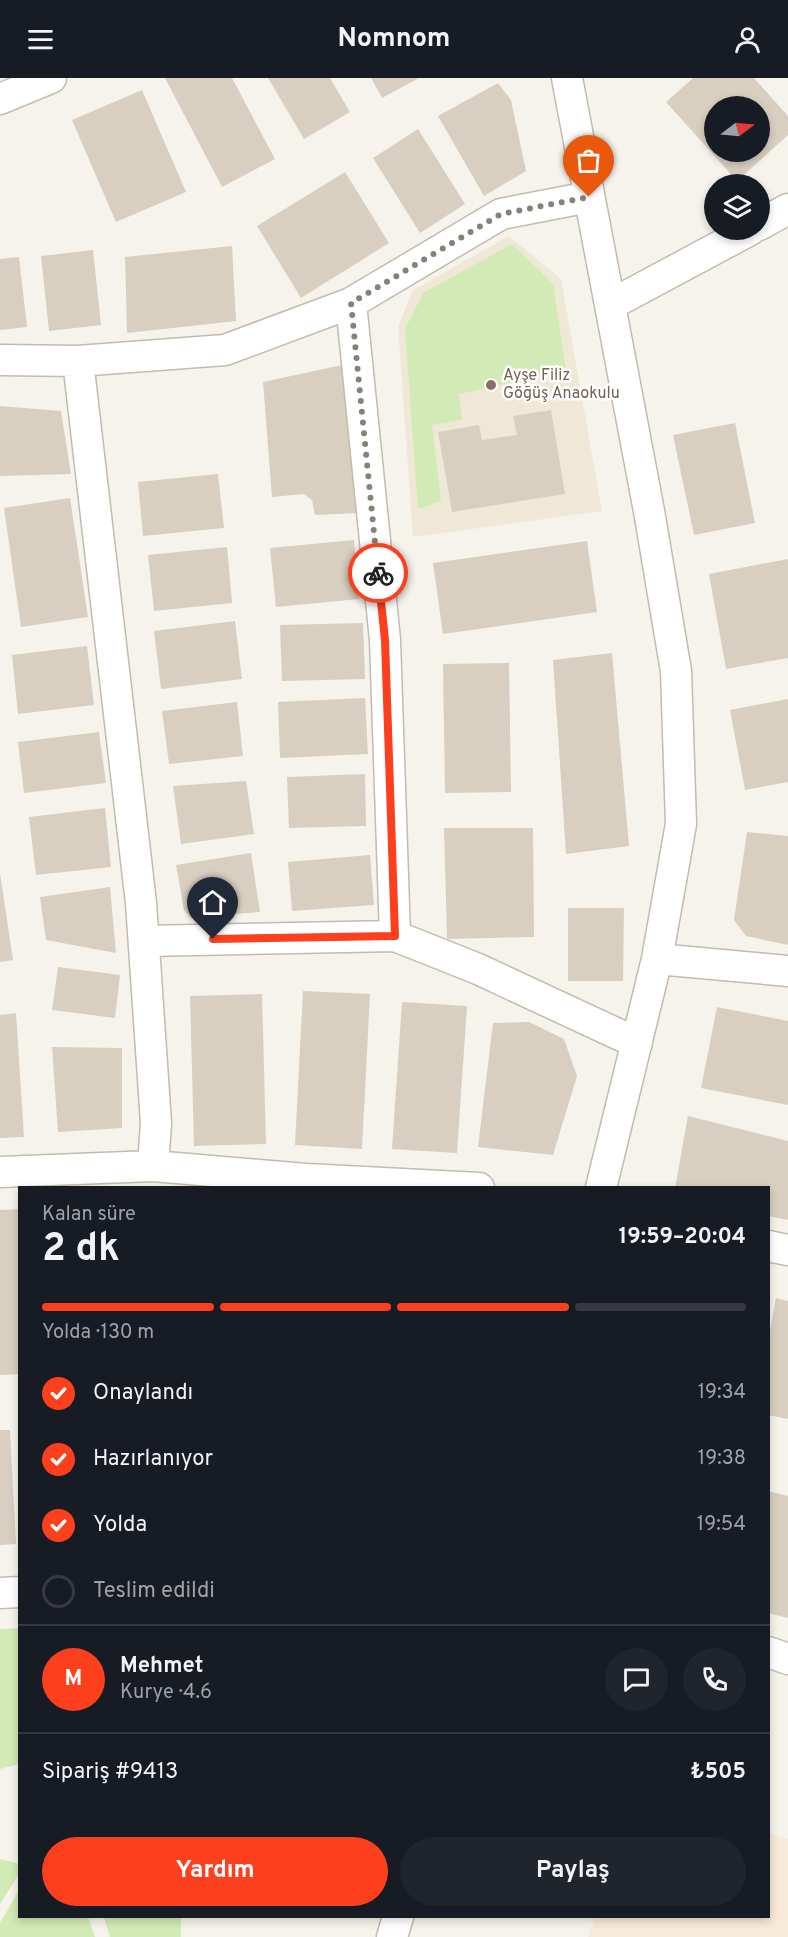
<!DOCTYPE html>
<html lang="tr">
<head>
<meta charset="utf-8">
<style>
	body { margin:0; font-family:Overpass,sans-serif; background:#20242c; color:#f1f3f6; height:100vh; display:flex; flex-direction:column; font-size:22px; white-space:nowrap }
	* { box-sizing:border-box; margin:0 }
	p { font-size:20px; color:#9ea1a6 }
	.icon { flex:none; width:33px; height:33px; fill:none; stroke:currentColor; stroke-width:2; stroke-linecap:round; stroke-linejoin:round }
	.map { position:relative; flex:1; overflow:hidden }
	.details { position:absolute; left:18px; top:1108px; width:752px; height:732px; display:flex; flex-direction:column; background:#171b24; border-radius:0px; box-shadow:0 3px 9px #0003 }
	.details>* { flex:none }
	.needle { width:39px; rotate:74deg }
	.fabs { position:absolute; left:704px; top:18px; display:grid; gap:12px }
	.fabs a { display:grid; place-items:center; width:66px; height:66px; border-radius:50%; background:#171b24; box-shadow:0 3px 9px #0003; font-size:30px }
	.pin { position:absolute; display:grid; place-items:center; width:51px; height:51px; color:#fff; margin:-62px -26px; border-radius:50% 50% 50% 0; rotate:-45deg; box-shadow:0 0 6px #0007 }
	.pin .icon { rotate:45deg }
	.courier { position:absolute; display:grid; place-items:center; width:60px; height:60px; margin:-30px; border:4px solid #fc3f1d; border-radius:50%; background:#fff; color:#222; box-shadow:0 2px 8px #0007 }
	.overview em { font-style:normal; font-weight:700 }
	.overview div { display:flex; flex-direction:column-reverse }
	.overview { display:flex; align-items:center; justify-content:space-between; height:102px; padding:0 24px }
	h1 { font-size:39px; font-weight:700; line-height:45px }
	.bar { display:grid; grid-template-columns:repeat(4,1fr); gap:9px 6px; align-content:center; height:72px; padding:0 24px }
	.bar i { height:8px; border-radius:4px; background:#363941 }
	.bar .active { background:#fc3f1d }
	.bar p { grid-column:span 4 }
	.line { display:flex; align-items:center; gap:15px; padding:0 24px; border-top:2px solid #363941 }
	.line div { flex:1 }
	.round { display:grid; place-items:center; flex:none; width:63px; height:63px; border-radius:32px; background:#20242c }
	ol { padding:0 24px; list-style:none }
	li { display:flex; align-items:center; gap:18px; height:66px }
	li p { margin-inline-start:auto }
	li .icon { padding:6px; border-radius:50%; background:#fc3f1d; color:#fff; stroke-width:4 }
	li:last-child { color:#9ea1a6 }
	li i { width:33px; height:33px; border:3px solid #363941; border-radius:50% }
	.action { display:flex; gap:12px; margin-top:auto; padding:12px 24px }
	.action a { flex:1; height:69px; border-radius:36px; background:#fc3f1d; color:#fff; font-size:24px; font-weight:700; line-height:69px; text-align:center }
	.action a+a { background:#20242c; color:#f1f3f6 }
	header { display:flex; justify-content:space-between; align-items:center; height:78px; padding:0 24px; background:#171b24; font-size:27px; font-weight:700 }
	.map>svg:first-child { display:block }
	.commercial { fill:#f7ead8 }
	.education { fill:#efe8d6 }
	.grass { fill:#d2eab5 }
	.building { fill:#d8cfc1; fill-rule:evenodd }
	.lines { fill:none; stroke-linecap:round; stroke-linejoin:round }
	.minor-casing { stroke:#c2bbae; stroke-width:33 }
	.minor { stroke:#fff; stroke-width:30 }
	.done { stroke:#878178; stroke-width:6; stroke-dasharray:0 10.8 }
	.route { stroke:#fc3f1d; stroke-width:8 }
	.education-dot { fill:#8d6e63; stroke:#fff; stroke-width:2 }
	.labels { text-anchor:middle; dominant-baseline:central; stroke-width:5; stroke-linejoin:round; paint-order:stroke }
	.education-label { font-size:16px; fill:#785e54; stroke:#fff; text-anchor:start }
</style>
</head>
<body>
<header><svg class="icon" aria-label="menu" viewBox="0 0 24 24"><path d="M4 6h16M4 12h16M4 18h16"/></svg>Nomnom<svg class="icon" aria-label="person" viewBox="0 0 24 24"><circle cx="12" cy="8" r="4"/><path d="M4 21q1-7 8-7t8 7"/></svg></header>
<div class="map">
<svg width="788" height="1859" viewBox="0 0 788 1859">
	<rect width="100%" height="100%" fill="#f6f3ec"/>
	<path class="commercial" d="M768,1755L788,1761V1859H588L595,1839H768Z"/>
	<path class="education" d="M509,158L561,201L602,433L413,459L398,249L413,212Z"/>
	<path class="grass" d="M512,166L553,206L566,293L459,316L462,342L432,347L441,423L418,431L405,251L423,215Z
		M19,1550V1686L0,1691V1551Z
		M0,1781L20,1786L19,1796L0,1826Z
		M19,1812L20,1839H88L95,1859H0V1845Z
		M104,1839H181V1859H110Z"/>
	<path class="building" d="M165,0H232L275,81L222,109Z
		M268,0H330L350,34L304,61Z
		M371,0H419L382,20Z
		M693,0H754L788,38V57L737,103L666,24ZM714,28H759V74H714Z
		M498,5L511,22L526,93L484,118L438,38Z
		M142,12L186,114L116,144L72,42Z
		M418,51L465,126L420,155L373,80Z
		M345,94L389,165L301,220L257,148Z
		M232,168L236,243L127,255L125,179Z
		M93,172L101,247L49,253L41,178Z
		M19,179L27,249L0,252V181Z
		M342,287L358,435L315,437L312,422L304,416L272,419L263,304Z
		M0,328L61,333L71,396L0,398Z
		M551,332L565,416L452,434L438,354L479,347L482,362L517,357L513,338Z
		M735,345L755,445L694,457L673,357Z
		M218,396L224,450L143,458L138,404Z
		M70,420L88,539L21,549L4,430Z
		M354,462L359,521L276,529L270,470Z
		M587,463L597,534L443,556L433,485Z
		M227,469L232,525L154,533L148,477Z
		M788,481V580L726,591L709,496Z
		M235,543L242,601L161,611L154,553Z
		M363,545L365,601L282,603L280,547Z
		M87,568L94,627L18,636L12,577Z
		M612,575L629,768L566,776L553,582Z
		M509,585L511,714L445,715L443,586Z
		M365,620L368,676L280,680L278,624Z
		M788,621V704L745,712L730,632Z
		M237,624L243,678L169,686L162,633Z
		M99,654L106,705L24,715L18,664Z
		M365,696L366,748L289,750L287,699Z
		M246,703L254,756L181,766L173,708Z
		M105,730L111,789L36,797L29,739Z
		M444,750H533L534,859L447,861Z
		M747,754L788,758V867L746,858L734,842Z
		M251,775L260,834L191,840L184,832L176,787Z
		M370,777L374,827L292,833L288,784Z
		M0,795L13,882L0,884Z
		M110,809L116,875L46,862L40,819Z
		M568,830H624L623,903H568Z
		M58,889L120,897L115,940L52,932Z
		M303,913L370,916L362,1071L295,1067Z
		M262,916L266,1066L194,1068L190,918Z
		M402,924L467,928L457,1075L392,1071Z
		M717,929L788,943V1027L701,1010Z
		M16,935L24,1059L0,1060V937Z
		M529,944L564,961L577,998L553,1077L478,1069L493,945Z
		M52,969L122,970V1050L58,1054Z
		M688,1038L788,1063V1142L768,1138V1110H675Z
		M20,1131V1296L0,1297V1132Z
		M776,1220L788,1223V1341L768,1337V1264Z
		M0,1352H10L16,1466L0,1467Z
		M768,1413L788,1418V1540L768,1535Z"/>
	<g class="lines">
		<g class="minor-casing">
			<path id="minor" d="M567,0L649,433L676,593L681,746L657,881L601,1110
				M0,21L51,0
				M759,147L788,131
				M351,225L385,562L395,858
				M610,227L750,152
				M0,282L78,283L225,272L351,225L501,136L589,119
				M78,283L141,825L156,1045L153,1088
				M144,863L395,858L478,891L637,965
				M657,881L788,893
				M0,1094L153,1088L306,1101L479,1110
				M768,1168L788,1172
				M0,1515L20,1514
				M768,1574L788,1581
				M392,1859L398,1839"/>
		</g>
		<use href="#minor" class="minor"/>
	</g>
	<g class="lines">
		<path class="done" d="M378,495L351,225L501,136L589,119"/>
		<path class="route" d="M213,861L395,858L385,562L378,495"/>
	</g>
	<circle class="education-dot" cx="491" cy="307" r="6"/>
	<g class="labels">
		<g class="education-label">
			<text x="503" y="298">Ayşe Filiz<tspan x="503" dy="18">Göğüş Anaokulu</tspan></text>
		</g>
	</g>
</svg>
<div class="fabs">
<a><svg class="needle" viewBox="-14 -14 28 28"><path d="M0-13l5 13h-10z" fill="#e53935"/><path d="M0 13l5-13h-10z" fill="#9ea1a6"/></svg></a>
<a><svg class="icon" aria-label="layers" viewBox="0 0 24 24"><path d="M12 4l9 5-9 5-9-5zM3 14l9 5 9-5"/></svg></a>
</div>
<div class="pin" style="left:589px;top:119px;background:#ea580c"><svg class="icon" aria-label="bag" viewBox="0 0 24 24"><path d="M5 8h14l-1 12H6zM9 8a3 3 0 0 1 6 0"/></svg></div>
<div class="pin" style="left:213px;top:861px;background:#1f2937"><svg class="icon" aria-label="home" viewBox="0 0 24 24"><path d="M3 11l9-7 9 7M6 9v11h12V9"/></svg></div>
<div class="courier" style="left:378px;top:495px"><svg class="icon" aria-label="bike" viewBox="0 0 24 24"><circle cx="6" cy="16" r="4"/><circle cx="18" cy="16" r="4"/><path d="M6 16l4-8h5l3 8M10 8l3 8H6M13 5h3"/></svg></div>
<section class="details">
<div class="overview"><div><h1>2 dk</h1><p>Kalan süre</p></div><em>19:59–20:04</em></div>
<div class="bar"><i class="active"></i><i class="active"></i><i class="active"></i><i></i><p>Yolda · 130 m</p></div>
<ol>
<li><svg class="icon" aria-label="check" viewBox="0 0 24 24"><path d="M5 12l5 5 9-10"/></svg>Onaylandı<p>19:34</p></li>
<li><svg class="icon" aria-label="check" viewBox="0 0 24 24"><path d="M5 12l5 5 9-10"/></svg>Hazırlanıyor<p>19:38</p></li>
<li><svg class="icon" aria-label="check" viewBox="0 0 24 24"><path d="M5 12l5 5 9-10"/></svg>Yolda<p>19:54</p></li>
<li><i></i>Teslim edildi</li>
</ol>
<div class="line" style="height:108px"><b class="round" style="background:#fc3f1d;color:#fff">M</b><div><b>Mehmet</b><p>Kurye · 4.6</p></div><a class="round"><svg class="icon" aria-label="chat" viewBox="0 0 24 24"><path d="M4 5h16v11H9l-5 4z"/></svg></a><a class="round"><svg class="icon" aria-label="phone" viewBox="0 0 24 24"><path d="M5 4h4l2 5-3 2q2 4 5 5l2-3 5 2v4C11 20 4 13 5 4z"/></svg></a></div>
<div class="line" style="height:78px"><div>Sipariş #9413</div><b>₺505</b></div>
<div class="action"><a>Yardım</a><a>Paylaş</a></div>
</section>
</div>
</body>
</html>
